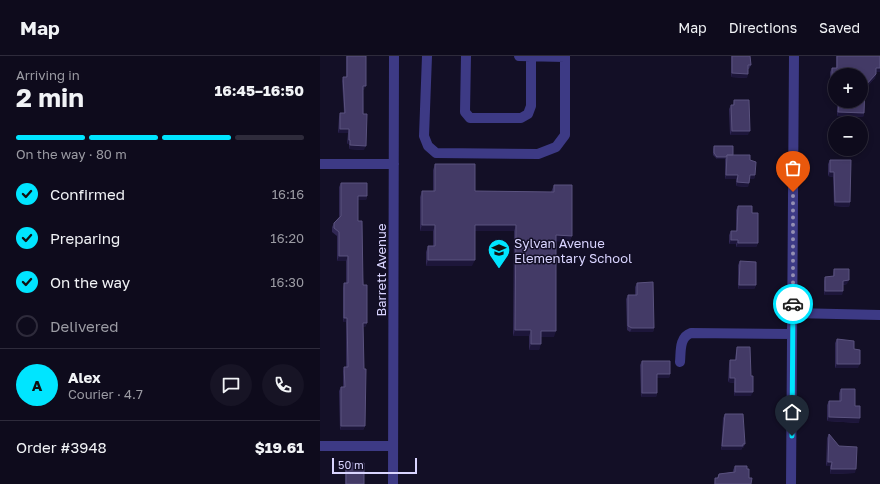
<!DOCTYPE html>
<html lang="en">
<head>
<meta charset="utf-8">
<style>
	body { margin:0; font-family:"Golos Text",sans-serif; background:#171425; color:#f1f3f6; height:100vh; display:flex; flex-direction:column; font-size:15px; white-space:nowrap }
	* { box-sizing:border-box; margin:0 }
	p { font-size:13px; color:#9b9ba3 }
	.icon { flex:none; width:22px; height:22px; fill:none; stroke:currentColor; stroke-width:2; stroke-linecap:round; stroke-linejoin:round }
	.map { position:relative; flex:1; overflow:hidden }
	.drawer { display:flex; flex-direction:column; background:#0e0b1c; width:320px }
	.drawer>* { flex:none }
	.controls { position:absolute; left:508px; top:12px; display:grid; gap:8px }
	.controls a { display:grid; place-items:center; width:40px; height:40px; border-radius:50%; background:#0e0b1c; box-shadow:0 2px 6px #0003,0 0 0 1px #2e2b3b; font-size:20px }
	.scale { position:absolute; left:12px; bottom:10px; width:85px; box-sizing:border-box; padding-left:4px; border:2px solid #d9d4ff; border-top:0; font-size:11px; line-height:14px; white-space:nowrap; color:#d9d4ff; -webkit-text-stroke:3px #130f26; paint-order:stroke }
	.pin { position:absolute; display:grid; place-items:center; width:34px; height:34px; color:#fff; margin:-41px -17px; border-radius:50% 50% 50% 0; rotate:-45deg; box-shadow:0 0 4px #0007 }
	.pin .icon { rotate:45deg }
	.courier { position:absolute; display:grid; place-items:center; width:40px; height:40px; margin:-20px; border:3px solid #00e5ff; border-radius:50%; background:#fff; color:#222; box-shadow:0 1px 5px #0007 }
	.overview em { font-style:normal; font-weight:700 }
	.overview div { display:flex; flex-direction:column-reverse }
	.overview { display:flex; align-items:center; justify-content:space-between; height:68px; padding:0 16px }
	h1 { font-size:26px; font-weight:700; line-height:30px }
	.bar { display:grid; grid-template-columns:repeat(4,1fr); gap:6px 4px; align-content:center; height:48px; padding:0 16px }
	.bar i { height:5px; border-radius:3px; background:#2e2b3b }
	.bar .on { background:#00e5ff }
	.bar p { grid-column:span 4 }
	.line { display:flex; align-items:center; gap:10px; padding:0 16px; border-top:1px solid #2e2b3b }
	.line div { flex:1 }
	.round { display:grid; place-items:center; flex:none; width:42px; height:42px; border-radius:21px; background:#171425 }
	ol { padding:0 16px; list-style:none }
	li { display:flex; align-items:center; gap:12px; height:44px }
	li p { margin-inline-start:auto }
	li .icon { padding:4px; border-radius:50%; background:#00e5ff; color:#111; stroke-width:4 }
	li:last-child { color:#9b9ba3 }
	li i { width:22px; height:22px; border:2px solid #2e2b3b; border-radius:50% }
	header { display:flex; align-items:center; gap:24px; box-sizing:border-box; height:56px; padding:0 20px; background:#0e0b1c; border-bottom:1px solid #2e2b3b }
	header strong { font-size:19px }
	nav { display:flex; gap:22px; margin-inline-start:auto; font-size:14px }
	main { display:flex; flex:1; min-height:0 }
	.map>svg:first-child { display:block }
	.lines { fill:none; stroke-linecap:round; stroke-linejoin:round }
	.minor { stroke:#3d3a85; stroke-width:10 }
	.wall { fill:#312854 }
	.shaded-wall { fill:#1d163a }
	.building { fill:#433a66; stroke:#5a527e }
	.done { stroke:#948fb3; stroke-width:4; stroke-dasharray:0 7.2 }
	.route { stroke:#00e5ff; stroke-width:5 }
	.labels { text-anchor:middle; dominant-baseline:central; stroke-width:3; stroke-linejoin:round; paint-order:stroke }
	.poi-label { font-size:13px; fill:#d9d4ff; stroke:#130f26; text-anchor:start }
	.street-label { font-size:13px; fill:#d9d4ff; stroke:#130f26 }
</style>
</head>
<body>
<header>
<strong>Map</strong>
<nav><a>Map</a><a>Directions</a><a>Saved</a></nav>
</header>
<main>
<section class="drawer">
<div class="overview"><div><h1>2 min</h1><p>Arriving in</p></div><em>16:45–16:50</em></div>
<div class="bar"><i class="on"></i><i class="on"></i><i class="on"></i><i></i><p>On the way · 80 m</p></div>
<ol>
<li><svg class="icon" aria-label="check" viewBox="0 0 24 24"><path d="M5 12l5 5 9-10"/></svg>Confirmed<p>16:16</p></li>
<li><svg class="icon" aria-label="check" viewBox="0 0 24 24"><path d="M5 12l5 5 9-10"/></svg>Preparing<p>16:20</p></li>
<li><svg class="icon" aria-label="check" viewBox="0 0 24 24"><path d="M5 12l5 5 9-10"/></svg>On the way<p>16:30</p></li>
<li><i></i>Delivered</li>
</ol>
<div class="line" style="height:72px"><b class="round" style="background:#00e5ff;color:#111">A</b><div><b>Alex</b><p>Courier · 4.7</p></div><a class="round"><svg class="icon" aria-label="chat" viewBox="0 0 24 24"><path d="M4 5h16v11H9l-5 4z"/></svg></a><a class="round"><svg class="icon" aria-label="phone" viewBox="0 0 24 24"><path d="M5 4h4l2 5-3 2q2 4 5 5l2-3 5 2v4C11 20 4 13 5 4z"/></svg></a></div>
<div class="line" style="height:52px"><div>Order #3948</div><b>$19.61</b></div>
</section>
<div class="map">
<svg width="560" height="428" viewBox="0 0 560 428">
	<rect width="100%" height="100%" fill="#130f26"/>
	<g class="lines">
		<path class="minor" d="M107,0L104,80L108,90L116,97L218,98L236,91L245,79V0
			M146,0L145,56L150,62H201L208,58L211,50V0
			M199,0L245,1
			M0,108H74
			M473,257L560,259
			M360,306C361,296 359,281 371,277L472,278
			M0,390H73
			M73,428L74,0
			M471,428L474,0"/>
	</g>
	<path class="wall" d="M26,0H46L44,34H43L44,94L29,93V88H27L28,77H18L19,61L20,57H24L22,25L23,21H26Z
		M411,0H430L431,9L429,13H428L427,22L411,21Z
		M516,0H560V16H556L555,22L545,33L544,57L543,61L517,60V45H541L515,19V29L510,28V16L512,12H516Z
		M414,44L428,79H410L409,53L411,49H413Z
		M394,90L413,99L430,104L435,119L434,123H429L428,131L416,130V123H405V103H397L393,99V93Z
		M510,104L530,146L529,151L514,150L513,121L508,120V108Z
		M115,108L155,135L231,136L234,129L252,180L249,186L236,185L234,281H221L219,294H209V280H193L194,175H155L152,210H106V196L108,190H113V175H100V141L102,135H113V114Z
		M21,127L47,140L46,144H38V165L47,267L45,271H43L45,370L43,374H20L19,335L21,331H23V315L24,311H26V266H23V232L24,227H26V205H17V180L12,176V171L14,167L19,161V131Z
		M418,150L432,157L438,187L436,191H416V188H409V179L411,175H416V154Z
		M420,205L436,229L434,233H418V209Z
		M514,213L527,228L523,229L522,239H504V225L505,221L513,220V217Z
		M317,227L334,272L333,276H310L307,274L306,243L308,239H315V231Z
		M517,283L534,293L538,312H515V287Z
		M417,291L431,340H414V327L408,326L409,308L410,304H415L416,295Z
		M322,305L350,318L349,322H337V337L336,341H321L320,309Z
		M521,333L535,350L539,367L507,365V349L509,345H519V337Z
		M405,358L425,388L423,392H422L421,394H401L403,362Z
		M509,378L535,417L510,418V410H506L507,382Z
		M26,407L44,428H25V411Z
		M415,410L427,413L431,428H394L395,422H397L399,418L413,416V414Z"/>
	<path class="shaded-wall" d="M556,12H560V16H555Z
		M412,17L428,18L427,22L411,21Z
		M556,18L555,22L544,34L545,30Z
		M43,30H46L44,34H41Z
		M518,56L544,57L543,61L517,60Z
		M20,73H29L28,77H18Z
		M412,75H430L428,79H410Z
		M29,84H30L29,88H27Z
		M30,89L46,90L44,94L29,93Z
		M397,101H406L405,103H397Z
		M510,116H514L513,121L508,120Z
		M406,119H418L416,123H405Z
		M430,119H435L434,123H428Z
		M417,126L429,127L428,131L416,130Z
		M38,140H47L46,144H36Z
		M515,146H530L529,151L514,150Z
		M102,169H115L113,175H100Z
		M155,169H196L194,175H152Z
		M236,179L252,180L249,186L234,185Z
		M411,184H418L416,188H409Z
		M418,187H438L436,191H416Z
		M19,200H28L26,205H17Z
		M108,204H155L152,210H106Z
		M529,224L527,228L522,229L523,225Z
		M419,229H436L434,233H418Z
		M505,235H523L522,239H504Z
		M24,262H27L26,266H23Z
		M43,267H47L45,271H41Z
		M312,272H334L333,276H310Z
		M195,274H211L209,280H193Z
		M221,275H236L234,281H219Z
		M211,288H221L219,294H209Z
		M517,308H540L538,312H515Z
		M337,318H350L349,322H335Z
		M410,322H415L414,327L408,326Z
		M415,336H433L431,340H414Z
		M322,337H337L336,341H321Z
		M509,361L540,362L539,367L507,365Z
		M21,370H45L43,374H20Z
		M425,388L423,392H422L421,394H401L402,390Z
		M508,406H512L510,410H506Z
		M511,413H536L535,417L510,418Z"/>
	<path class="building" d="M27,0H46V30H43V58H47L46,90L30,89V84H29V73H20V57H25L23,21H27Z
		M412,0H430L431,9H428V18L412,17Z
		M517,0H560V12H556V18L545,30L544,57L518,56L519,45H541V19H515V25L512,24V12H517Z
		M414,44H429L430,75H412L411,49H414Z
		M394,90H413V99H407L406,101H397L394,97Z
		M407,99H430V104L436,106L435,119H430L429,127L417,126L418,119H406Z
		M510,104H531L530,146H515L514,116H510Z
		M115,108H155V135L234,136V129H252V180L236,179V275H221V288H211V274H195L196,169H155V204H108V190H115V169H102V135H115Z
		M21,127H47V140H38V165H42L43,229H47V267H43L44,313H46L45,370H21V331H25L24,311H28L27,262H24V227H28V200H19V176L14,172V167L21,160Z
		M418,150H432V157H438V187H418V184H411V175H417Z
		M420,205L436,206V229H419Z
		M514,213H529V224L523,225V235H505V221L514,220Z
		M333,226L334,272H312L308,270V239H317V227Z
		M517,283L534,285V293L540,294V308H517Z
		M417,291H430L431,320H433V336H415V322H410V304H416Z
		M322,305H350V318H337V337H322Z
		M521,333H535V350H540V362L509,361V345H521Z
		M405,358H423L425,388H423V390H402Z
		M509,378L519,390L537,391L536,413H511L512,406H508Z
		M26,407H44V428H26Z
		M415,410H427V413H429V422H432L431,428H395V422H398L399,418L415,416Z"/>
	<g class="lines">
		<path class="done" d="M473,248V136"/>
		<path class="route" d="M472,380L473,248"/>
	</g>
	<defs>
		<g id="school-pin" transform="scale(1.15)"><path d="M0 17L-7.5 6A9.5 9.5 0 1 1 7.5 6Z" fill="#00e5ff" stroke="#130f26"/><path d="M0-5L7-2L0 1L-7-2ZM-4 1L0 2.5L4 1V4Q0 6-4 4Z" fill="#111"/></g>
	</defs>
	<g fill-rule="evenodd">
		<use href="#school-pin" x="179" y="194"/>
	</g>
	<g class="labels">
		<g class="poi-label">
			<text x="194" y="187">Sylvan Avenue<tspan x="194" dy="15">Elementary School</tspan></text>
		</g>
		<g class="street-label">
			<text transform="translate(61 214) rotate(-90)">Barrett Avenue</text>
		</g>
	</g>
</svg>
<div class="controls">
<a>+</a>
<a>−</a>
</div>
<div class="scale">50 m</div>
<div class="pin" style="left:473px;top:136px;background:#ea580c"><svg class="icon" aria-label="bag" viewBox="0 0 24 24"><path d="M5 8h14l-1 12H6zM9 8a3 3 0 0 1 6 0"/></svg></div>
<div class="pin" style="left:472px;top:380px;background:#1f2937"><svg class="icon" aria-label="home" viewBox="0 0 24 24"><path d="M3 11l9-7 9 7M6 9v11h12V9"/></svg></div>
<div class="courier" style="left:473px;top:248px"><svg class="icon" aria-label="car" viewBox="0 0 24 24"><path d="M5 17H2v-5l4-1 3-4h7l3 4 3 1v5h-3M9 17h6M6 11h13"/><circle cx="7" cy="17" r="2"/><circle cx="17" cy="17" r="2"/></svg></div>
</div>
</main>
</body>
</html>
